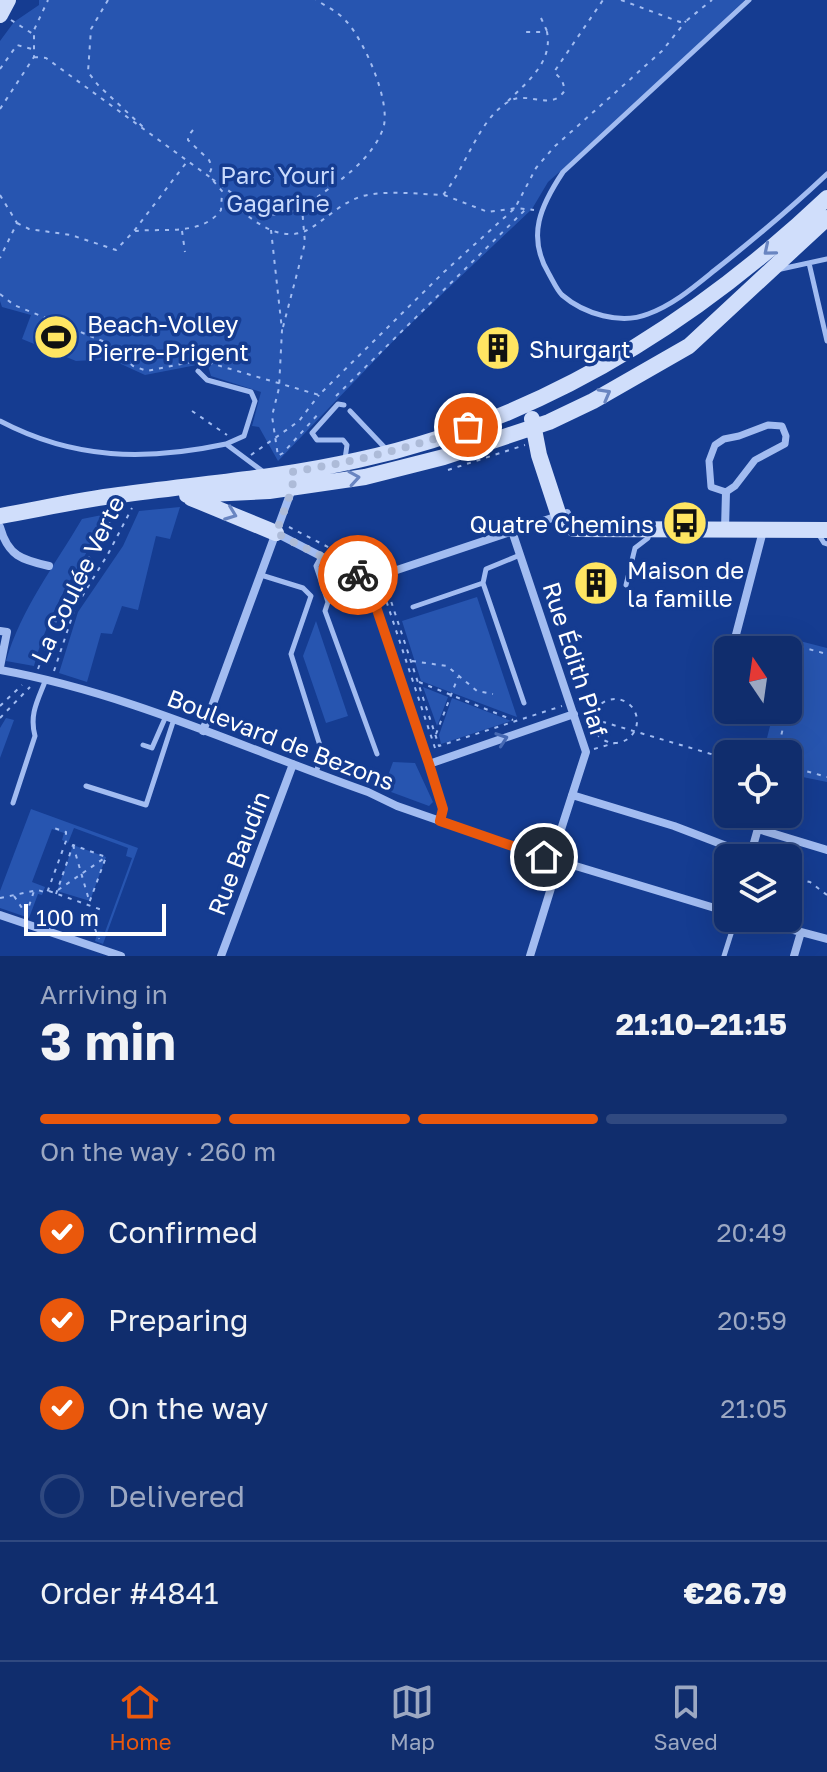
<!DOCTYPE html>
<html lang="en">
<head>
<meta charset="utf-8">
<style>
	body { margin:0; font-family:"Golos Text",sans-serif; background:#193572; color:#f1f3f6; height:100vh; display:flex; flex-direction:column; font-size:30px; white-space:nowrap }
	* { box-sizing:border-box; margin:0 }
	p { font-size:26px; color:#9ca8c2 }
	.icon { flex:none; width:44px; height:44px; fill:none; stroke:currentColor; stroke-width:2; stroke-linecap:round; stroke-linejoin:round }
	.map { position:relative; height:956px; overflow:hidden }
	.sheet { display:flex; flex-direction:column; background:#102d6d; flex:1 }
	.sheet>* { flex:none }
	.needle { width:52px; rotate:347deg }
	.controls { position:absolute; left:714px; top:636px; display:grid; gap:16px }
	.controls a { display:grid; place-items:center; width:88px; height:88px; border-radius:12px; background:#102d6d; box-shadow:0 8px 32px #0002,0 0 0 2px #304980; font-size:40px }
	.scale { position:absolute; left:24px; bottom:20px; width:142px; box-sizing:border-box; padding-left:8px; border:4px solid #fff; border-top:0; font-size:22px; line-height:28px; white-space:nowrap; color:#fff; -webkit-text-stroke:6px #153c91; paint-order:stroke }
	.pin { position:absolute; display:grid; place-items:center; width:68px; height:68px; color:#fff; margin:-34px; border:4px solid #fff; border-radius:50%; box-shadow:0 2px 8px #0007 }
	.courier { position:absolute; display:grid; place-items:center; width:80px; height:80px; margin:-40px; border:6px solid #ea580c; border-radius:50%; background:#fff; color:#222; box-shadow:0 2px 10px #0007 }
	.summary em { font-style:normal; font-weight:700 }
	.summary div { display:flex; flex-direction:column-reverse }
	.summary { display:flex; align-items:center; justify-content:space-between; height:136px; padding:0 40px }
	h1 { font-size:52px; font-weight:700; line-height:60px }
	.bar { display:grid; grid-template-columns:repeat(4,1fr); gap:12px 8px; align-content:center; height:96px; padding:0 40px }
	.bar i { height:10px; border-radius:6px; background:#304980 }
	.bar .selected { background:#ea580c }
	.bar p { grid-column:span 4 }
	.line { display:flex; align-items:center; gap:20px; padding:0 40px; border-top:2px solid #304980 }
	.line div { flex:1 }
	ol { padding:0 40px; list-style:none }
	li { display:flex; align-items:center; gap:24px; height:88px }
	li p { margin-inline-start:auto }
	li .icon { padding:8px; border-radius:50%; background:#ea580c; color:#fff; stroke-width:4 }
	li:last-child { color:#9ca8c2 }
	li i { width:44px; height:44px; border:4px solid #304980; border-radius:50% }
	.dock { display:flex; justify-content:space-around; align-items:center; height:112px; border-top:2px solid #304980; background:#102d6d; font-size:22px; color:#9ca8c2 }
	.dock a { display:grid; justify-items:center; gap:4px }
	.dock .selected { color:#ea580c }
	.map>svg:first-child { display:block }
	.green { fill:#2755b0 }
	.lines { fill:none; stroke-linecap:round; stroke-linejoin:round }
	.path { stroke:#a2bcf1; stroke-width:2; stroke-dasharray:4 6; stroke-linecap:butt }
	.service { stroke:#a2bcf1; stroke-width:5 }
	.pedestrian { stroke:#a2bcf1; stroke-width:7 }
	.minor { stroke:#a2bcf1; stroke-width:8 }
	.secondary { stroke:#d0defb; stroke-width:16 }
	.oneway { stroke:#6985c1 }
	.oneway2 { stroke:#4669b3 }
	.done { stroke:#adbbd8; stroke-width:8; stroke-dasharray:0 14.4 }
	.route { stroke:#ea580c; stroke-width:10 }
	.labels { text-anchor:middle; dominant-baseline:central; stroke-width:7; stroke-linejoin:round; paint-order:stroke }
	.park-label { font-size:24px; fill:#c9dafc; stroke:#153c91 }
	.poi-label { font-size:24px; fill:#fff; stroke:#153c91; text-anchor:start }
	.street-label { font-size:24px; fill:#fff; stroke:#153c91 }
</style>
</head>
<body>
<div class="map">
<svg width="827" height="956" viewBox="0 0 827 956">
	<rect width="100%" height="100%" fill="#153c91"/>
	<path class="green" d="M39,0H745L613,125L548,182L532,209L401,333L278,461L259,427L252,426L261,392L211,376L207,363L145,375L110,359L76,361L22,339L31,315L2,307L0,301V41L14,22L39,5Z
		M180,507L170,539L156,536L138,610L122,606L112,634L101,633L87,682L59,673L78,612L123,546L139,511Z
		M112,513C80,562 49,609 34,666L6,661C21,609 55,565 82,519Z
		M477,597L517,717L421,681L402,621Z
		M316,621L348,716L326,723L303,656Z
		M792,639L827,648V782L788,774V754H763L774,710H788V656Z
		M423,687L448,697L437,726Z
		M452,698L511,721L441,744L439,735Z
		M6,718L14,720L0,758V728Z
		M393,762L415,763L433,802L429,806L383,789Z
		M31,809L138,848L103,944L95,941L98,931L105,932L132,858L126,856L128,848L74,828L68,843L62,840L64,833L52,829L32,882L45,887L42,895L38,894L29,918L0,908V891Z
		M73,845L106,857L90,901L57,891Z"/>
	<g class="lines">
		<path class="path" d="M108,0L91,29L88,72L98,85L143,127
			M621,0L680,22L686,21L712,0
			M541,18L547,31
			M11,20L33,34
			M34,57L46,58L211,178C232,204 275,251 311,228C328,217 344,201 363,196C388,190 418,194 443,195C466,168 478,120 508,102C527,89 551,113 565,90L562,80L554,72L603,0
			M0,69L17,45L32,49
			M508,101C528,81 553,62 547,32H522
			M0,109L34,57V30L48,0
			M193,130L188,136V140L209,160L212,167L209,175
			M212,179C226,187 249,209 263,213C285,219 304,207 320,195C344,178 372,158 383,129C392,103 364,40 346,21C338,12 326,6 316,0
			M0,195L17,223L0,258
			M444,195L488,212L517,208L534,210
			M17,223L29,229L71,235L116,250L134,231L186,163
			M271,230L282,330L279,388L272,416L278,456L283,453L320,412
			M135,231C164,228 202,236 221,210L222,193
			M182,231L185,252
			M0,294L14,305L105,342L133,366L147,371L186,363H210L319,395L444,272L515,208L536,168L554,147L662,51L686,21
			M283,327L305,243L302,208
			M336,396L526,209
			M192,411L227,435
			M251,455L299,421L319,395
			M448,470L525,445
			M289,527L369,568
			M385,583L439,746L562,706
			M379,586L381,585L436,751
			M412,661L447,666L477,691L493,694
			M38,669L62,604L118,508
			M54,671L75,608L108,554L132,508
			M419,682L513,720
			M788,682L797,646L827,654
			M593 721a22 22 0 1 1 44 0a22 22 0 1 1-44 0Z
			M788,703V704
			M0,706L22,685
			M583,716L728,759
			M0,718L30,687
			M436,734L458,677
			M594,749L615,743
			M777,754L787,710
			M788,766L827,777
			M73,845L89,900
			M788,877L810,882L827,895
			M58,890L106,857
			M49,891L102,910
			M56,894L73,845L106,857L88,906
			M14,896L26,914
			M0,898L38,890L47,893L66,841V832L54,828
			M26,915L34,891
			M95,929L99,939"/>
		<path class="service" d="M749,0L563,172C541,205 526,236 549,274C553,281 557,290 562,295C584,314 621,325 648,314C673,305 694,287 715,270C753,240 791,208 827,174
			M809,263L827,341
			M781,269L827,259
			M198,371L207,380L251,392L255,401L244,436L226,444
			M344,405L338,404L312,433L317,440H343L347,445L345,459
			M350,411L386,449
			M0,421C74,460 146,461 226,444L265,473
			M819,535L824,543L827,544
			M520,555L486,569L483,583L524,703
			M321,557L316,566L328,602L325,611L377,754
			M261,575L303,588L311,596L291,654L322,752L316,773
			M626,585L635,548L648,538L649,534
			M413,607L483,583
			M143,745L152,748L166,716
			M86,786L146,805L174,719
			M13,803L35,736C29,714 38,700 46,679
			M724,956L736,918"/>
		<path class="pedestrian" d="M768,425L782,426L786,436L785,444L755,460L735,486L726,492L711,487L709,461L715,445L724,439L739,436Z"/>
		<path class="minor" d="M0,527C8,556 22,560 49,566
			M725,529L726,492
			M512,531L586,752L556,845
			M276,533L367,580L567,513
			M367,580L429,764L443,809L440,821
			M0,631L7,632L0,667
			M732,650L763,531
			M728,665V674
			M0,670C128,693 246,749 368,792L397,806L544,857
			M203,731L292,489
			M429,764L574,714
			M572,795L674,826L750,855
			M758,829L827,850
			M544 859a13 13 0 1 1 26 0a13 13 0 1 1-26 0Z
			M750,857L762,814
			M569,864L728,912
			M0,915L121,956
			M748,918L827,939
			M221,956L293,764
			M530,956L556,872
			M794,956L801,932"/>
		<path class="secondary" d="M0,15L8,0
			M532,419L539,455L559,516L565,524L574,529L827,530
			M187,495L269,491L365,477L444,457L549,422L593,401L689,346L827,218
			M191,498L276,533
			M0,516C40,509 79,500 119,495C199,484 279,478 358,460C538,421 695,323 827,198"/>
	</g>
	<defs><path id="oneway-chevron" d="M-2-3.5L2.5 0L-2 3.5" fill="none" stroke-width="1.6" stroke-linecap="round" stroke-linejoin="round" transform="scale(2)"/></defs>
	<g class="oneway">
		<use href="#oneway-chevron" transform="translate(769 250) rotate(140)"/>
		<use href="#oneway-chevron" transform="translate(605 394) rotate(-29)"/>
		<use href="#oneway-chevron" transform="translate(354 478) rotate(-9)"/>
		<use href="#oneway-chevron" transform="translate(231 514) rotate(21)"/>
	</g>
	<use class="oneway2" href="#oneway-chevron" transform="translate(502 739) rotate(-19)"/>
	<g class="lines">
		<path class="done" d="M358,575L276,533L293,487L291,472C351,462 410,449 468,427"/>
		<path class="route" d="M358,575L367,580L429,764L443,809L440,821L544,857"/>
	</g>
	<defs>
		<g id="stadium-disc" transform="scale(2.3)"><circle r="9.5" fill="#ffe562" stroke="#153c91"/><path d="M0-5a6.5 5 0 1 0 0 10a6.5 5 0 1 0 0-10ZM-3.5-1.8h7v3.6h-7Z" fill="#111"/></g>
		<g id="building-disc" transform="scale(2.3)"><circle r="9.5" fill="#ffe562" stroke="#153c91"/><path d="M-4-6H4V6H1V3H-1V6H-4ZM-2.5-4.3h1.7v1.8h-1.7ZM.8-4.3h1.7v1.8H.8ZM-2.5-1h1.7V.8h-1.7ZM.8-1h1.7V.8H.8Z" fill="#111"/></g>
		<g id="bus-disc" transform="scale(2.3)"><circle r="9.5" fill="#ffe562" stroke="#153c91"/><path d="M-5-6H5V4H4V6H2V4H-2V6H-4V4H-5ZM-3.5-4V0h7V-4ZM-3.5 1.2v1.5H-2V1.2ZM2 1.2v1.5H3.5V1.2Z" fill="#111"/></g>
	</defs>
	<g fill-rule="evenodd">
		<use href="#stadium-disc" x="56" y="337"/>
		<use href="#building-disc" x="498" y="348"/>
		<use href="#bus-disc" x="685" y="523"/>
		<use href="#building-disc" x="596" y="583"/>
	</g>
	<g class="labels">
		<g class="park-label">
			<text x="278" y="174">Parc Youri<tspan x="278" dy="28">Gagarine</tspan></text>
		</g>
		<g class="poi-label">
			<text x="87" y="323">Beach-Volley<tspan x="87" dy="28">Pierre-Prigent</tspan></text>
			<text x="529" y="348">Shurgart</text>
			<text x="654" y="523" text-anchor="end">Quatre Chemins</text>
			<text x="627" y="569">Maison de<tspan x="627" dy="28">la famille</tspan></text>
		</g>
		<g class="street-label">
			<text transform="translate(77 579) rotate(-64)">La Coulée Verte</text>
			<text transform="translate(576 659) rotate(72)">Rue Édith Piaf</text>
			<text transform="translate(281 739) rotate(21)">Boulevard de Bezons</text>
			<text transform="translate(238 853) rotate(-69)">Rue Baudin</text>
		</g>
	</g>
</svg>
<div class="controls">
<a><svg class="needle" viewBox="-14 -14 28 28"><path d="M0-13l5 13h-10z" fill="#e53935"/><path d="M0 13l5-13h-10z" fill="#9ca8c2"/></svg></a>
<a><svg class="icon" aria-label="locate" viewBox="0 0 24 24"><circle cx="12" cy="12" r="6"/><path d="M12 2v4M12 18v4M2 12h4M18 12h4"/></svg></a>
<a><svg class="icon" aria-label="layers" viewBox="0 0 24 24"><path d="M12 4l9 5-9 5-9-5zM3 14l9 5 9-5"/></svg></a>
</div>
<div class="scale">100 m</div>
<div class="pin" style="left:468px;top:427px;background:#ea580c"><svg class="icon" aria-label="bag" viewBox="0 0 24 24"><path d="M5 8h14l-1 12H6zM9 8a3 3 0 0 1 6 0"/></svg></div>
<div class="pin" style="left:544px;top:857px;background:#1f2937"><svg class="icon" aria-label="home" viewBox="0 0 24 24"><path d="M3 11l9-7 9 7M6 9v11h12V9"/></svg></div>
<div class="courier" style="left:358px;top:575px"><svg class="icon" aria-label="bike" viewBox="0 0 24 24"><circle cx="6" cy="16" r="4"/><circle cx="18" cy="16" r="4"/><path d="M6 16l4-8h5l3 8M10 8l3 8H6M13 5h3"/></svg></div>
</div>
<section class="sheet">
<div class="summary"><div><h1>3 min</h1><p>Arriving in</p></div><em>21:10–21:15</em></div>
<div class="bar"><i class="selected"></i><i class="selected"></i><i class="selected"></i><i></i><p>On the way · 260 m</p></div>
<ol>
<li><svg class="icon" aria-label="check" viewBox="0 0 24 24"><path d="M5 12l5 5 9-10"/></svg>Confirmed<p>20:49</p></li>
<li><svg class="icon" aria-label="check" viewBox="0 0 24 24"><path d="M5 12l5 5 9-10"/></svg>Preparing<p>20:59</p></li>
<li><svg class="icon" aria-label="check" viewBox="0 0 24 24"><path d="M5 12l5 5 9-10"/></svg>On the way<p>21:05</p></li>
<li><i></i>Delivered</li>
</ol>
<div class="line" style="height:104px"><div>Order #4841</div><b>€26.79</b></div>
</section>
<nav class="dock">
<a class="selected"><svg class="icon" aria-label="home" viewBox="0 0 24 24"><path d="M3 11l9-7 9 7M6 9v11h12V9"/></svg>Home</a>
<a><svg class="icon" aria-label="map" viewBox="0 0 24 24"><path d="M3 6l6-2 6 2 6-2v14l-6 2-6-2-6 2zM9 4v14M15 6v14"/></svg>Map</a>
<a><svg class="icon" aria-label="saved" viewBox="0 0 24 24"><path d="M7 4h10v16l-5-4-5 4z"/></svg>Saved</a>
</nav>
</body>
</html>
